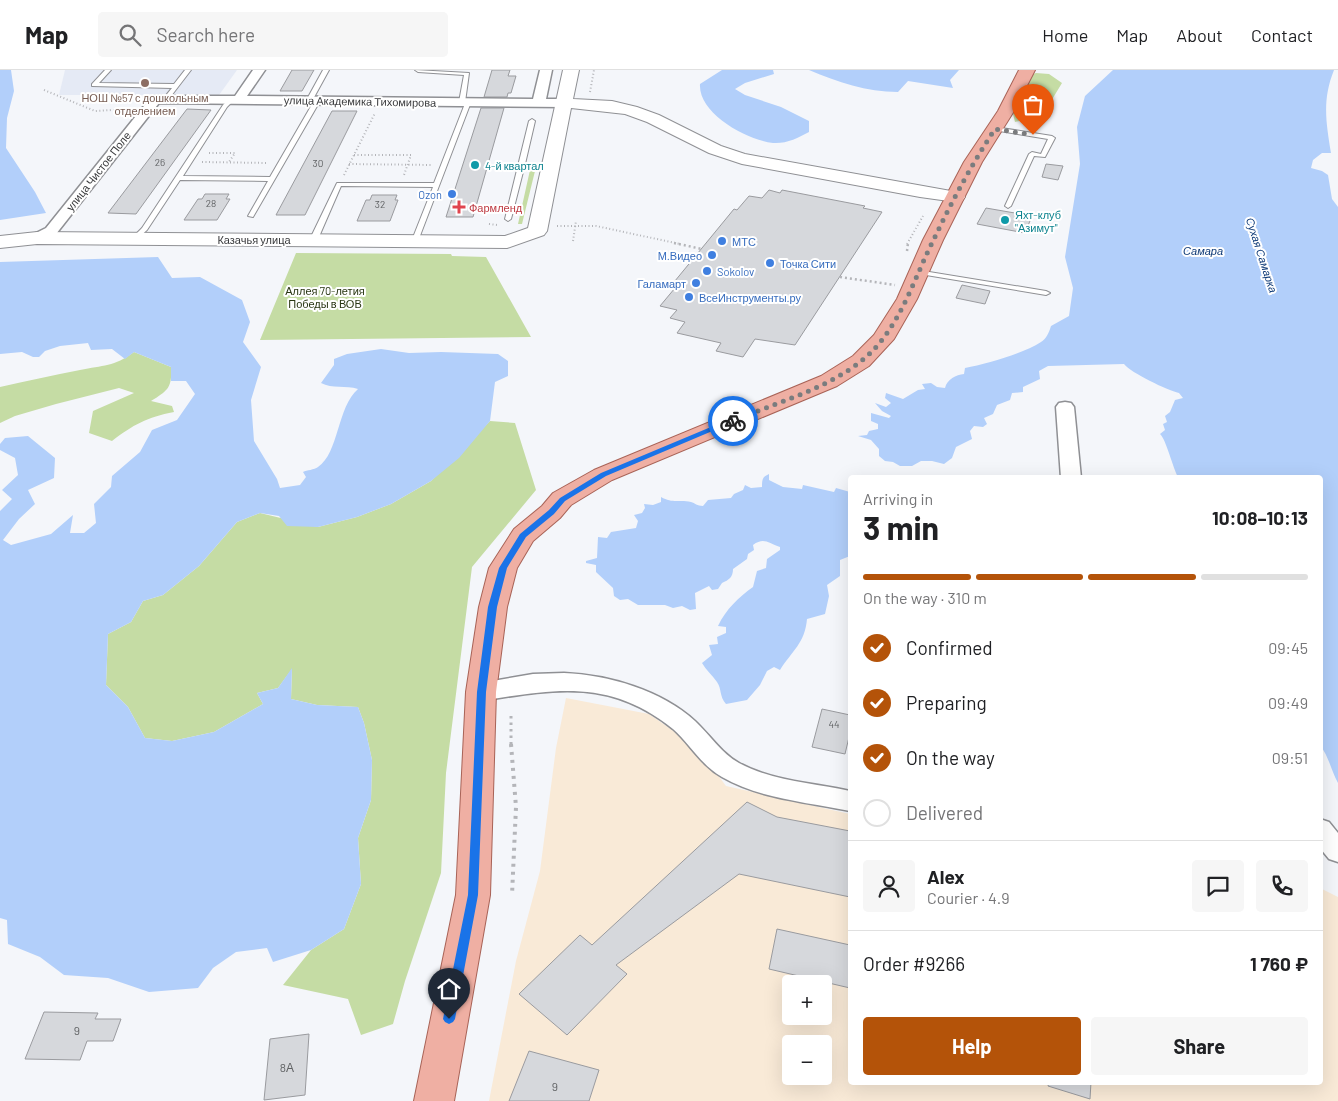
<!DOCTYPE html>
<html lang="en">
<head>
<meta charset="utf-8">
<style>
	body { margin:0; font-family:Barlow,sans-serif; background:#f6f6f6; color:#202124; height:100vh; display:flex; flex-direction:column; font-size:19px; white-space:nowrap }
	* { box-sizing:border-box; margin:0 }
	p { font-size:16px; color:#757577 }
	.icon { flex:none; width:28px; height:28px; fill:none; stroke:currentColor; stroke-width:2; stroke-linecap:round; stroke-linejoin:round }
	.map { position:relative; flex:1; overflow:hidden }
	.side { position:absolute; left:848px; top:405px; width:475px; height:610px; display:flex; flex-direction:column; background:#fff; border-radius:5px; box-shadow:0 5px 20px #0002 }
	.side>* { flex:none }
	.fabs { position:absolute; left:782px; top:905px; display:grid; gap:10px }
	.fabs a { display:grid; place-items:center; width:50px; height:50px; border-radius:5px; background:#fff; box-shadow:0 5px 20px #0002; font-size:25px }
	.pin { position:absolute; display:grid; place-items:center; width:42px; height:42px; color:#fff; margin:-51px -21px; border-radius:50% 50% 50% 0; rotate:-45deg; box-shadow:0 0 5px #0007 }
	.pin .icon { rotate:45deg }
	.courier { position:absolute; display:grid; place-items:center; width:50px; height:50px; margin:-25px; border:4px solid #1a73e8; border-radius:50%; background:#fff; color:#222; box-shadow:0 1px 6px #0007 }
	.summary em { font-style:normal; font-weight:700 }
	.summary div { display:flex; flex-direction:column-reverse }
	.summary { display:flex; align-items:center; justify-content:space-between; height:85px; padding:0 15px }
	h1 { font-size:32px; font-weight:700; line-height:38px }
	.bar { display:grid; grid-template-columns:repeat(4,1fr); gap:8px 5px; align-content:center; height:60px; padding:0 15px }
	.bar i { height:6px; border-radius:4px; background:#e0e0e0 }
	.bar .on { background:#b45309 }
	.bar p { grid-column:span 4 }
	.line { display:flex; align-items:center; gap:12px; padding:0 15px; border-top:1px solid #e0e0e0 }
	.line div { flex:1 }
	.round { display:grid; place-items:center; flex:none; width:52px; height:52px; border-radius:5px; background:#f6f6f6 }
	ol { padding:0 15px; list-style:none }
	li { display:flex; align-items:center; gap:15px; height:55px }
	li p { margin-inline-start:auto }
	li .icon { padding:5px; border-radius:50%; background:#b45309; color:#fff; stroke-width:4 }
	li:last-child { color:#757577 }
	li i { width:28px; height:28px; border:2px solid #e0e0e0; border-radius:50% }
	.primary-button { display:flex; gap:10px; margin-top:auto; padding:10px 15px }
	.primary-button a { flex:1; height:58px; border-radius:5px; background:#b45309; color:#fff; font-size:20px; font-weight:700; line-height:58px; text-align:center }
	.primary-button a+a { background:#f6f6f6; color:#202124 }
	header { display:flex; align-items:center; gap:30px; box-sizing:border-box; height:70px; padding:0 25px; background:#fff; border-bottom:1px solid #e0e0e0 }
	header strong { font-size:24px }
	nav { display:flex; gap:28px; margin-inline-start:auto; font-size:18px }
	.search { width:350px; height:45px; background:#f6f6f6; display:flex; align-items:center; gap:12px; box-sizing:border-box; padding:0 18px; border-radius:5px; color:#757577; font-size:19px }
	.map>svg:first-child { display:block }
	.built { fill:#e5eaf5 }
	.industrial { fill:#f9ead7; fill-rule:evenodd }
	.green { fill:#c5dca4 }
	.water { fill:#b2cffa }
	.building { fill:#d6d8dc; stroke:#9a9b9f }
	.lines { fill:none; stroke-linecap:round; stroke-linejoin:round }
	.lane-casing { stroke:#8f9094; stroke-width:2 }
	.street-casing { stroke:#8f9094; stroke-width:3 }
	.secondary-casing { stroke:#8f9094; stroke-width:2 }
	.primary-casing { stroke:#a86357; stroke-width:2 }
	.path-far3 { stroke:#b4b5b9; stroke-width:2; stroke-dasharray:1 2.5; stroke-linecap:butt }
	.path-far2 { stroke:#b4b5b9; stroke-width:2.5; stroke-dasharray:2 3; stroke-linecap:butt }
	.path-far1 { stroke:#b4b5b9; stroke-width:3; stroke-dasharray:2.5 4; stroke-linecap:butt }
	.path { stroke:#b4b5b9; stroke-width:4; stroke-dasharray:3 5; stroke-linecap:butt }
	.lane { fill:#fff; fill-rule:evenodd }
	.street { fill:#fff; fill-rule:evenodd }
	.secondary { fill:#fff; fill-rule:evenodd }
	.primary { fill:#efafa3; fill-rule:evenodd }
	.route { fill:#1a73e8 }
	.done { stroke:#7a7c7e; stroke-width:5; stroke-dasharray:0 9 }
	.education-dot { fill:#8d6e63; stroke:#fff; stroke-width:2 }
	.culture-dot { fill:#0f9aa8; stroke:#fff; stroke-width:2 }
	.shop-dot { fill:#3f7fe0; stroke:#fff; stroke-width:2 }
	.health-dot { fill:#e0444e; stroke:#fff; stroke-width:2 }
	.labels { text-anchor:middle; dominant-baseline:central; stroke-width:4; stroke-linejoin:round; paint-order:stroke }
	.number-label { font-size:10px; fill:#606264 }
	.far-education-label { font-size:11px; fill:#785e54; stroke:#fff }
	.far-street-label { font-size:11px; fill:#393a3c; stroke:#fff }
	.far-culture-label { font-size:11px; fill:#0d838f; stroke:#fff; text-anchor:start }
	.far-shop-label { font-size:11px; fill:#366cbe; stroke:#fff; text-anchor:start }
	.far-health-label { font-size:11px; fill:#be3a42; stroke:#fff; text-anchor:start }
	.far-water-label { font-size:11px; font-style:italic; fill:#0d3976; stroke:#fff }
	.far-park-label { font-size:11px; fill:#293613; stroke:#fff }
	.near-number-label { font-size:12px; fill:#606264 }
</style>
</head>
<body>
<header>
<strong>Map</strong>
<div class="search"><svg class="icon" aria-label="search" viewBox="0 0 24 24"><circle cx="10" cy="10" r="6"/><path d="M15 15l6 6"/></svg>Search here</div>
<nav><a>Home</a><a>Map</a><a>About</a><a>Contact</a></nav>
</header>
<div class="map">
<svg width="1338" height="1031" viewBox="0 0 1338 1031">
	<rect width="100%" height="100%" fill="#f4f6fa"/>
	<path class="built" d="M65,0H237L219,25H59Z"/>
	<path class="industrial" d="M566,628L649,644L697,677L726,716L850,744V1012H1320V818L1338,827V1031H489L516,891L540,801L556,678ZM791,914H824V946H791ZM791,974H824V1006H791Z"/>
	<path class="green" d="M1036,3L1049,4L1062,13L1042,46L1015,52L1013,44L1031,5Z
		M533,99L535,101L522,154H518L530,100Z
		M296,183L451,184L452,186L486,187L531,267L260,270Z
		M134,282L171,297C172,317 169,320 151,331L172,336L174,342C147,347 133,355 112,371L89,363L93,341L134,323L119,318L56,334L15,346L0,353V317C27,311 53,305 80,300C103,295 114,297 134,282Z
		M490,351L515,353L536,420L472,497L446,703L441,803L405,911L393,954L361,965L348,929L283,915L311,880L344,859L361,814L358,768L371,730L372,690L364,653L358,637L317,635L291,629L292,599L278,618L257,623L263,634L214,662L172,671L145,668L128,637L106,615L108,564L131,552L143,531L163,525L199,496L237,452L260,443L318,457L357,447L391,434L431,411Z"/>
	<path class="water" d="M0,0H11L14,21L7,48L6,78L35,122L46,143L0,150Z
		M722,0H773L774,4L745,13L735,19L745,25L781,37L809,51V62C798,68 786,74 773,73C746,70 698,43 700,14Z
		M809,0H959L950,10L953,18L908,11L898,22C866,22 838,12 809,0Z
		M1113,0H1334C1322,30 1326,52 1331,83H1322L1313,90L1311,98L1322,101L1328,105L1332,129L1338,137V713C1331,700 1329,687 1320,675V408L1178,407C1173,398 1166,369 1160,364L1165,360L1163,354L1167,352L1165,346L1170,342L1175,330L1183,328L1179,323C1167,320 1131,303 1124,294L1048,296L1039,301L1040,309L1023,317V322L1012,323L1010,330L997,335L993,344L984,348L987,354L983,357L974,356L970,361L972,369L956,377L952,388L944,394L932,391H921L912,396H900L893,392L885,391L879,386V379L871,370L858,366L867,365L869,361L878,359V354L871,351V343L889,348L891,346L882,341L875,333L886,337L891,333L885,328L886,323L903,329L918,320L925,319L922,314L931,313L937,317L945,318C947,309 956,305 964,304L965,298C987,294 1022,284 1041,272C1046,269 1049,263 1051,256L1069,246L1073,218L1065,187L1080,94L1077,57L1085,26Z
		M158,187L172,208L200,207L242,230L250,252L243,272L261,297L251,330L254,371L277,409L280,418L300,415L306,407L303,402C307,400 314,400 318,397C339,383 337,337 358,319C346,315 332,319 321,313L334,295V289L347,284L381,279L409,283L441,282L498,284L508,291V306L495,312L490,351L459,388L431,411L391,434L357,447L318,457L287,456L279,446L260,443L237,452L199,496L163,525L143,531L131,552L108,564L106,615L128,637L145,668L172,671L214,662L263,634L257,623L278,618L292,598L291,629L317,635L358,637L364,653L372,690L371,730L358,768L361,814L344,859L311,880L273,892L267,878L236,882L213,898L198,918L149,922L108,908L64,905L40,887L8,874L7,850L0,848V441L12,429L2,420L18,405L15,388L0,380V374L5,368L28,366L55,388L54,408L28,420L35,434L19,449L3,470L11,475L51,464L73,445L70,463H84L96,453L94,434L111,417L112,406L140,382L152,360L177,350L195,324L186,311H171V297L134,282L125,289L112,279L91,280L88,273L60,276L45,281L39,287H33L22,282L0,284V192Z
		M769,404V410L783,417L802,419L803,415L834,422L836,418L850,422V486L840,490V506L827,515L829,526L825,544L807,549C805,573 792,581 780,600L774,597L767,601L760,615L747,630L726,634C719,626 722,619 717,612C712,605 706,600 702,593L712,585L709,575L718,574L717,567L726,563V557L718,556C726,539 739,527 753,517L757,501L766,498L767,489L780,480V477C768,473 764,467 753,475L754,480L748,484L747,489L733,499C733,507 729,510 722,513L718,519L712,520L709,516L695,523L696,539L690,540L682,536L673,538L665,535H638L628,529L620,530L614,526L613,518L596,502V495L586,493V491L597,488L598,467L607,468L611,462L636,458L638,451L634,445L642,443L645,438L644,434L653,435L661,432V427C673,434 680,429 691,432C695,433 697,436 703,436L708,430L731,428L734,424L743,420L745,415L751,418L762,417C762,410 762,407 769,404Z"/>
	<path class="building" d="M292,0H314L302,21H280Z
		M492,0H510L508,6H516L511,23H508L507,27H484Z
		M481,38H504L473,147H446Z
		M187,39L211,40L136,144L108,143Z
		M332,41H357L305,145H276Z
		M1046,94L1063,96L1058,110L1042,107Z
		M769,120L780,123L782,120L865,136L863,138L882,142L795,275L755,269L743,287L716,281L721,273L677,263L685,252L670,248L677,240L660,236L675,218L670,217L734,139L737,140L749,126L762,128Z
		M205,124H229L226,129H230L217,150H184L198,129H202Z
		M372,125H397L395,130H398L390,151H357L366,130H370Z
		M986,138L1032,146L1025,163L977,154Z
		M962,215L990,221L985,234L956,228Z
		M822,639L850,645V663L845,684L812,677Z
		M747,732L777,747L850,761V827L739,804L616,895L627,904L567,965L519,924L580,865L592,875Z
		M777,859L850,875V918L769,899Z
		M44,942L98,943L95,949H121L113,971H87L80,990L25,989Z
		M309,964L305,1025L264,1030L270,969Z
		M529,981L599,1000L589,1031H509Z
		M1049,1012H1091L1090,1029L1048,1016Z"/>
	<g class="lines">
		<g class="lane-casing">
			<path id="lane" d="M105,0H111L99,13L174,14L185,0H191L168,30L166,31L163,29L172,18L92,16V14Z
				M323,0H329L312,31L307,32L306,31Z
				M415,0L469,3L465,32L462,34L459,32L464,5L418,2Z
				M238,28L240,29V31L231,33L227,37L183,106L270,107L314,31L317,29L320,31L253,147L248,146L268,111L180,110L147,160L137,169H133L132,168L142,158L223,35L227,31Z
				M466,31L471,32L418,171L412,170L433,117L341,116L318,169L312,170L310,169L337,113H434Z
				M532,49L535,51L525,94H551L554,96L551,98H524L511,149L508,151L505,149L529,51Z
				M995,57L1052,66L1055,68L1045,87L1034,86L1011,136L1008,138L1005,136L1029,84L1032,82L1041,84L1048,69L993,60V58Z
				M917,200L1046,221L1050,223L1046,225L920,204L916,202Z"/>
		</g>
		<g class="street-casing">
			<path id="street" d="M253,0H265L247,26L533,29L540,0H552L546,29H564L570,33L564,37L159,33L56,164L42,171H32L30,168L32,165L46,158L152,26H235Z
				M1065,332L1071,333L1074,337L1081,408H1061L1056,337L1059,333Z
				M564,603C609,605 661,620 695,651C710,665 721,683 739,693C772,711 814,713 850,721V741C808,732 760,729 722,707C701,695 690,674 673,659C610,608 554,619 481,631L473,628L469,622L473,616L481,613L533,604Z
				M1320,749L1329,752L1338,763V792L1329,789L1320,778Z"/>
		</g>
		<g class="secondary-casing">
			<path id="secondary" d="M563,0H579L573,29L612,31L637,37L659,45L721,76L745,84L962,123L965,127L962,131L956,132L920,127L742,94L709,83L647,52L625,44L571,38L547,161L544,165L507,178L37,174L0,178V166L37,162L505,166L528,158Z"/>
		</g>
		<g class="primary-casing">
			<path id="primary" d="M1019,0H1035L1014,41L982,92L943,170L917,229L894,269L869,296L837,316L612,410L571,435L560,448L533,471L517,498L507,537L496,622L490,825L454,1031H414L456,825L466,622L479,537L489,498L514,459L542,436L553,423L594,400L821,306L853,286L874,265L897,229L923,170L964,92L998,41Z"/>
		</g>
		<path class="path-far3" d="M44,20L95,41L130,39
			M590,22L594,0
			M209,83H235L229,92
			M354,85H411L404,105
			M202,92L268,93
			M349,94L433,95
			M344,105L375,43
			M489,154L498,155
			M557,156H596L680,174
			M573,171L576,151
			M907,174L923,146"/>
		<path class="path-far2" d="M674,173L702,179
			M907,181L908,173
			M840,207L895,215"/>
		<path class="path-far1" d="M511,646V675"/>
		<path class="path" d="M511,674L516,737L512,825"/>
		<use href="#lane" class="lane"/>
		<use href="#street" class="street"/>
		<use href="#secondary" class="secondary"/>
		<use href="#primary" class="primary"/>
	</g>
	<path class="route" d="M730,349L736,351L606,406L565,431L554,444L526,467L507,498L497,537L486,622L478,825L455,949L453,952L449,954L445,952L443,949L468,825L477,622L488,537L499,498L520,464L549,440L560,428L601,403Z"/>
	<g class="lines">
		<path class="done" d="M733,351C775,333 824,320 860,292C899,262 913,210 934,169C952,131 972,94 995,59L1033,65"/>
	</g>
	<circle class="education-dot" cx="145" cy="13" r="5"/>
	<g class="culture-dot">
		<circle cx="475" cy="95" r="5"/>
		<circle cx="1005" cy="150" r="5"/>
	</g>
	<g class="shop-dot">
		<circle cx="452" cy="124" r="5"/>
		<circle cx="722" cy="171" r="5"/>
		<circle cx="712" cy="185" r="5"/>
		<circle cx="770" cy="193" r="5"/>
		<circle cx="707" cy="201" r="5"/>
		<circle cx="696" cy="213" r="5"/>
		<circle cx="689" cy="227" r="5"/>
	</g>
	<path class="health-dot" d="M456.5 129.5h5v5h5v5h-5v5h-5v-5h-5v-5h5z"/>
	<g class="labels">
		<g class="number-label">
			<text x="160" y="92">26</text>
			<text x="318" y="93">30</text>
			<text x="211" y="133">28</text>
			<text x="380" y="134">32</text>
			<text x="834" y="654">44</text>
		</g>
		<g class="far-education-label">
			<text x="145" y="27">НОШ №57 с дошкольным<tspan x="145" dy="13">отделением</tspan></text>
		</g>
		<g class="far-street-label">
			<text transform="translate(360 31) rotate(1)">улица Академика Тихомирова</text>
			<text transform="translate(98 101) rotate(-52)">улица Чистое Поле</text>
			<text x="254" y="169">Казачья улица</text>
		</g>
		<g class="far-culture-label">
			<text x="485" y="95">4-й квартал</text>
			<text x="1015" y="144">Яхт-клуб<tspan x="1015" dy="13">"Азимут"</tspan></text>
		</g>
		<g class="far-shop-label">
			<text x="442" y="124" text-anchor="end">Ozon</text>
			<text x="732" y="171">МТС</text>
			<text x="702" y="185" text-anchor="end">М.Видео</text>
			<text x="780" y="193">Точка Сити</text>
			<text x="717" y="201">Sokolov</text>
			<text x="686" y="213" text-anchor="end">Галамарт</text>
			<text x="699" y="227">ВсеИнструменты.ру</text>
		</g>
		<g class="far-health-label">
			<text x="469" y="137">Фармленд</text>
		</g>
		<g class="far-water-label">
			<text x="1203" y="180">Самара</text>
			<text transform="translate(1262 185) rotate(72)">Сухая Самарка</text>
		</g>
		<g class="far-park-label">
			<text x="325" y="220">Аллея 70-летия<tspan x="325" dy="13">Победы в ВОВ</tspan></text>
		</g>
		<g class="near-number-label">
			<text x="77" y="960">9</text>
			<text x="287" y="997">8А</text>
			<text x="555" y="1016">9</text>
		</g>
	</g>
</svg>
<div class="fabs">
<a>+</a>
<a>−</a>
</div>
<div class="pin" style="left:1033px;top:65px;background:#ea580c"><svg class="icon" aria-label="bag" viewBox="0 0 24 24"><path d="M5 8h14l-1 12H6zM9 8a3 3 0 0 1 6 0"/></svg></div>
<div class="pin" style="left:449px;top:949px;background:#1f2937"><svg class="icon" aria-label="home" viewBox="0 0 24 24"><path d="M3 11l9-7 9 7M6 9v11h12V9"/></svg></div>
<div class="courier" style="left:733px;top:351px"><svg class="icon" aria-label="bike" viewBox="0 0 24 24"><circle cx="6" cy="16" r="4"/><circle cx="18" cy="16" r="4"/><path d="M6 16l4-8h5l3 8M10 8l3 8H6M13 5h3"/></svg></div>
<section class="side">
<div class="summary"><div><h1>3 min</h1><p>Arriving in</p></div><em>10:08–10:13</em></div>
<div class="bar"><i class="on"></i><i class="on"></i><i class="on"></i><i></i><p>On the way · 310 m</p></div>
<ol>
<li><svg class="icon" aria-label="check" viewBox="0 0 24 24"><path d="M5 12l5 5 9-10"/></svg>Confirmed<p>09:45</p></li>
<li><svg class="icon" aria-label="check" viewBox="0 0 24 24"><path d="M5 12l5 5 9-10"/></svg>Preparing<p>09:49</p></li>
<li><svg class="icon" aria-label="check" viewBox="0 0 24 24"><path d="M5 12l5 5 9-10"/></svg>On the way<p>09:51</p></li>
<li><i></i>Delivered</li>
</ol>
<div class="line" style="height:90px"><a class="round"><svg class="icon" aria-label="person" viewBox="0 0 24 24"><circle cx="12" cy="8" r="4"/><path d="M4 21q1-7 8-7t8 7"/></svg></a><div><b>Alex</b><p>Courier · 4.9</p></div><a class="round"><svg class="icon" aria-label="chat" viewBox="0 0 24 24"><path d="M4 5h16v11H9l-5 4z"/></svg></a><a class="round"><svg class="icon" aria-label="phone" viewBox="0 0 24 24"><path d="M5 4h4l2 5-3 2q2 4 5 5l2-3 5 2v4C11 20 4 13 5 4z"/></svg></a></div>
<div class="line" style="height:65px"><div>Order #9266</div><b>1 760 ₽</b></div>
<div class="primary-button"><a>Help</a><a>Share</a></div>
</section>
</div>
</body>
</html>
